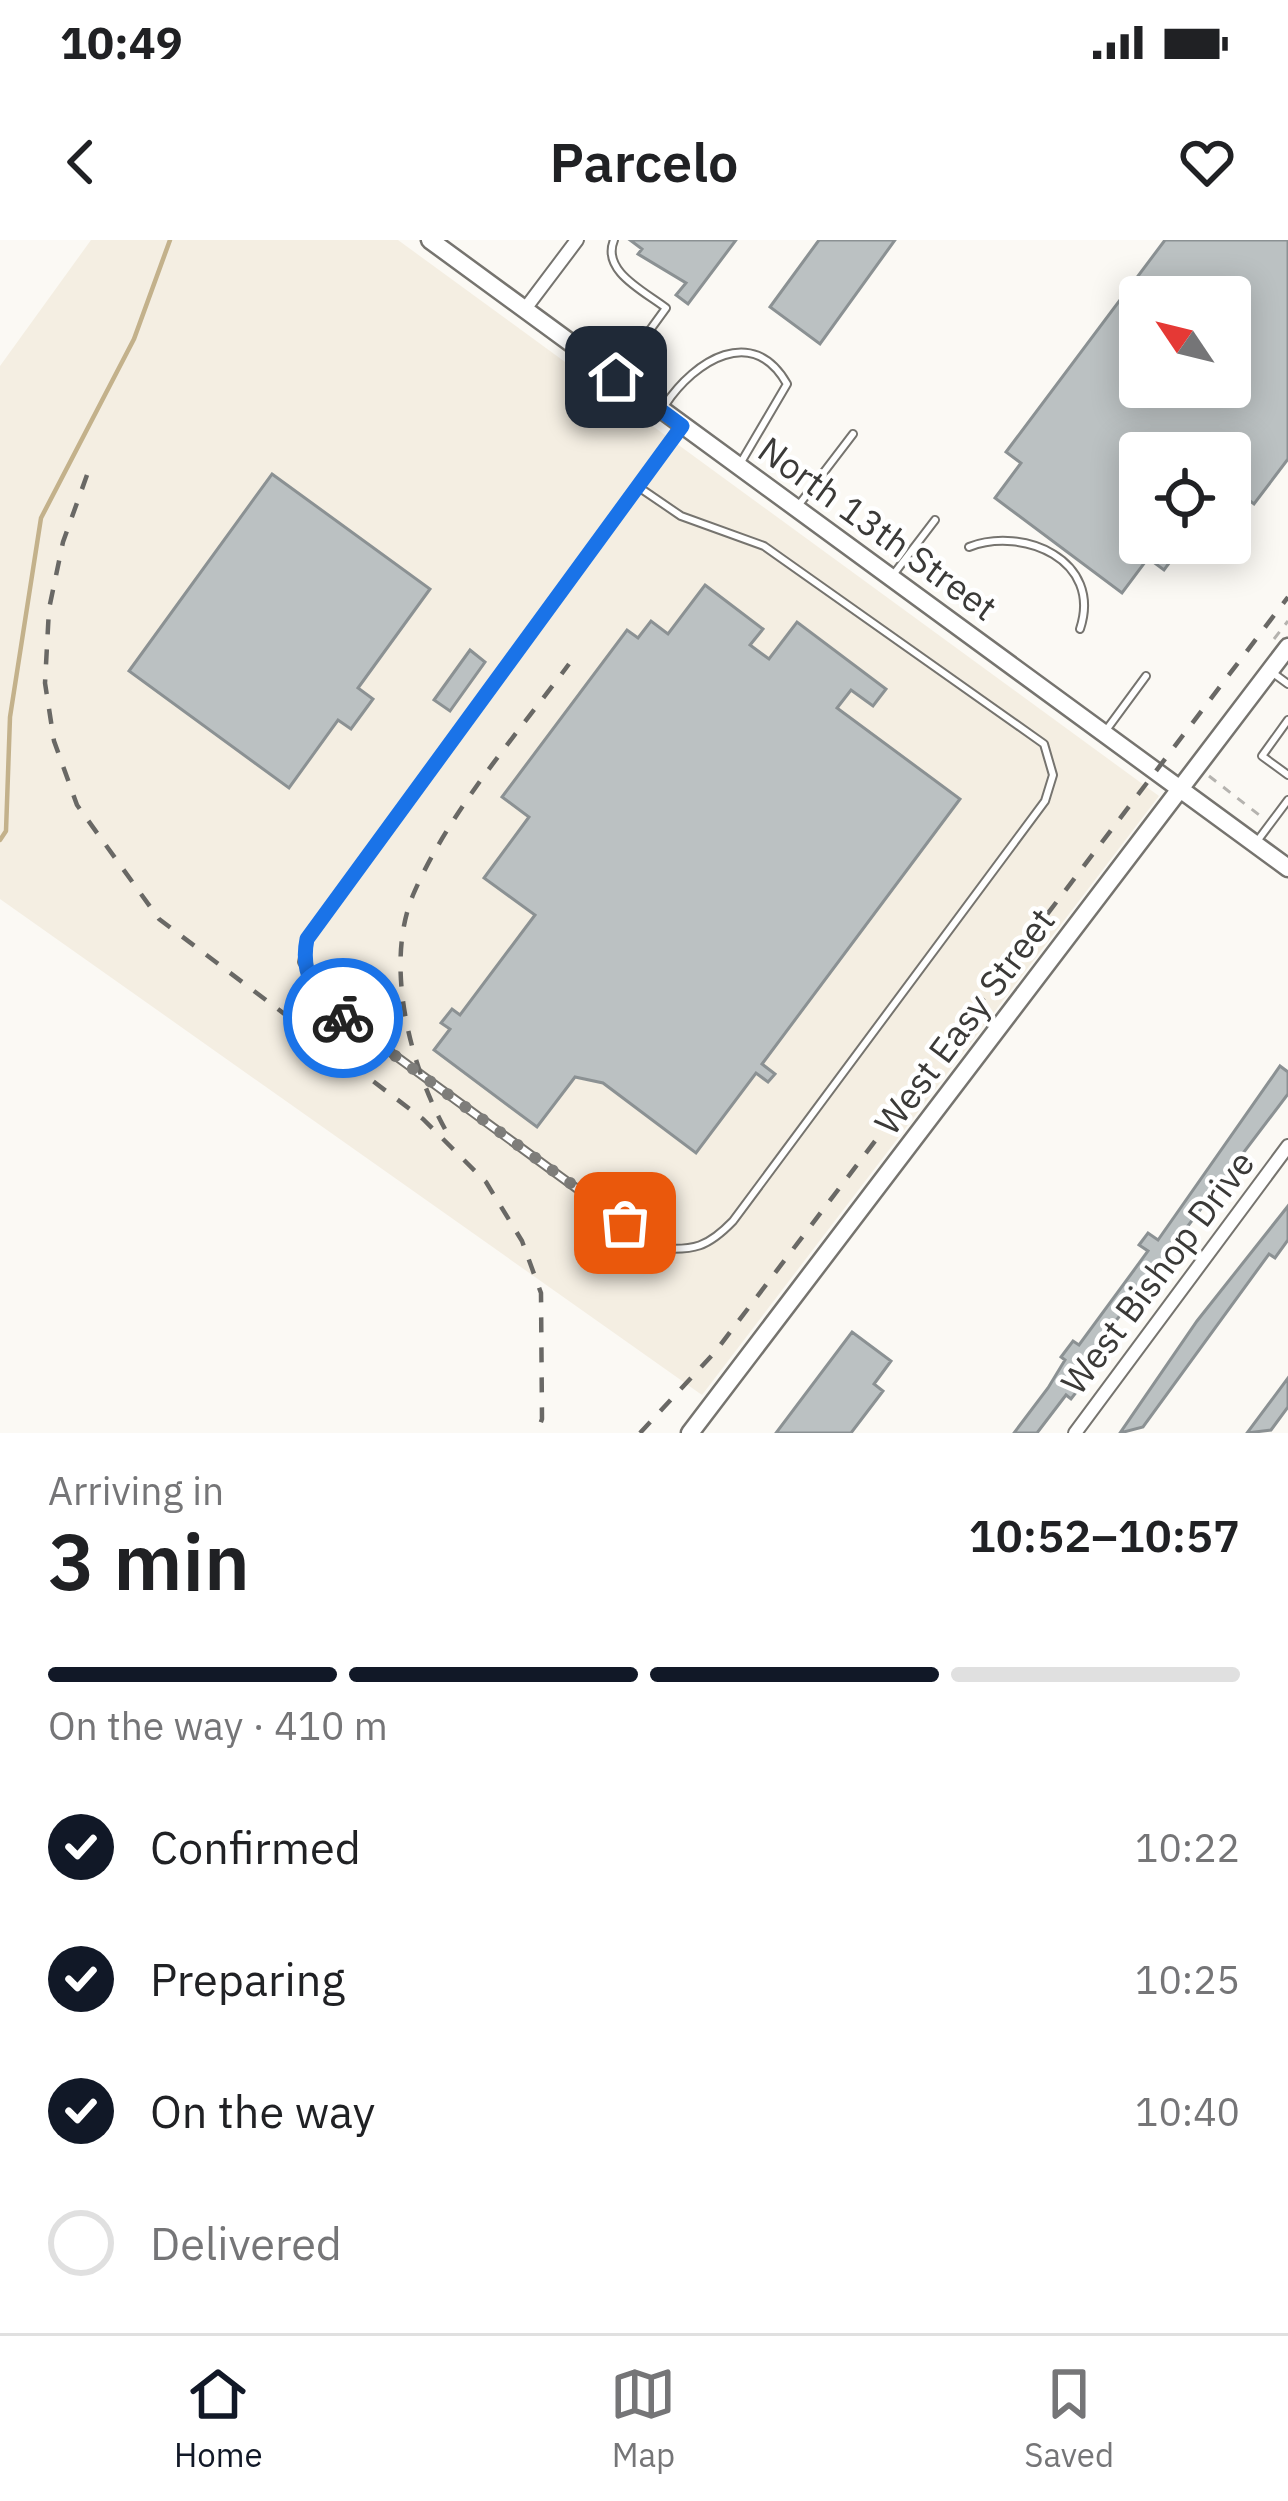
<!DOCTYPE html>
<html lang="en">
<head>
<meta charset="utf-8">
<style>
	body { margin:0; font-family:"IBM Plex Sans",sans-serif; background:#f6f6f6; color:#202124; height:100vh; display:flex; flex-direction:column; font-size:45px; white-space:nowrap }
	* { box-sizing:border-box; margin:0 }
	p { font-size:39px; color:#757577 }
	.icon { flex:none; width:66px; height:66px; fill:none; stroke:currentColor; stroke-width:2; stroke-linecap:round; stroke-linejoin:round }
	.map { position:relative; height:1193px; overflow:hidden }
	.details { display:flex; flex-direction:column; background:#fff; flex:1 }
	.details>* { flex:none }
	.needle { width:78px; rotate:305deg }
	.controls { position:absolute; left:1119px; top:36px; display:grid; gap:24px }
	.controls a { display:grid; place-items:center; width:132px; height:132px; border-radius:12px; background:#fff; box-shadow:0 6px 30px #0003; font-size:60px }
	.pin { position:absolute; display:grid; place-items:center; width:102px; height:102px; color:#fff; margin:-51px; border-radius:24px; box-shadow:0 6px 18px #0006 }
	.courier { position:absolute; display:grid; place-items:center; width:120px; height:120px; margin:-60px; border:9px solid #1a73e8; border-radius:50%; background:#fff; color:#222; box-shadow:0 3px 15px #0007 }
	.headline em { font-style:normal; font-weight:600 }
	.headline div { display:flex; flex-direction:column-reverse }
	.headline { display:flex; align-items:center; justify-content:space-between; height:204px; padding:0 48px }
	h1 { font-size:78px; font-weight:600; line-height:90px }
	.bar { display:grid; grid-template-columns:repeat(4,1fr); gap:18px 12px; align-content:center; height:144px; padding:0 48px }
	.bar i { height:15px; border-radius:9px; background:#e0e0e0 }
	.bar .active { background:#111827 }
	.bar p { grid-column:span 4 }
	ol { padding:0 48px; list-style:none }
	li { display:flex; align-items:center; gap:36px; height:132px }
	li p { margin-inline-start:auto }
	li .icon { padding:12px; border-radius:50%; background:#111827; color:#fff; stroke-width:4 }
	li:last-child { color:#757577 }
	li i { width:66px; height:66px; border:6px solid #e0e0e0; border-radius:50% }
	.status { display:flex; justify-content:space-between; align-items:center; height:84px; padding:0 60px; background:#fff; direction:ltr }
	.status svg { height:33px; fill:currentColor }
	header { display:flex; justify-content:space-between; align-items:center; height:156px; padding:0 48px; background:#fff; font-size:54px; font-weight:600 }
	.tabs { display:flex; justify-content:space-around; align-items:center; height:168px; border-top:3px solid #e0e0e0; background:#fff; font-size:33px; color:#757577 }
	.tabs a { display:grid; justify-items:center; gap:6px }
	.tabs .active { color:#111827 }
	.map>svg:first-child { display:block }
	.built { fill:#f4eee2 }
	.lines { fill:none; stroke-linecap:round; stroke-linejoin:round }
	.stream { stroke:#c3b18b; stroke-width:4.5 }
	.building { fill:#bbc1c2; stroke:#8b9193; stroke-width:3; fill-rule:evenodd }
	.lane-casing { stroke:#76746f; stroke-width:10 }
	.street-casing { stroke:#76746f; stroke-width:16 }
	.secondary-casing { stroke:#76746f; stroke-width:21 }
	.path { stroke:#b5b3af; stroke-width:3; stroke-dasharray:9 9; stroke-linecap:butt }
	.lane { stroke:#fff; stroke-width:6 }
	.street { stroke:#fff; stroke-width:12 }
	.secondary { stroke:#fff; stroke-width:16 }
	.rail { stroke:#696865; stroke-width:4.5; stroke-dasharray:15 15; stroke-linecap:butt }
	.done { stroke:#7e7d7a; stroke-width:12; stroke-dasharray:0 21.6 }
	.route { stroke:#1a73e8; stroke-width:15 }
	.labels { text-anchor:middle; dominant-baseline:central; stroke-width:9; stroke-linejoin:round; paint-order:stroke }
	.street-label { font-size:36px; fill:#3b3a38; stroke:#fff }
</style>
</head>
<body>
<div class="status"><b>10:49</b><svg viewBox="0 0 49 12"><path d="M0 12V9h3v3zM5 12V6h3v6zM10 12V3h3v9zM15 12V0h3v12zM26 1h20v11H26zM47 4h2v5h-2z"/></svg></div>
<header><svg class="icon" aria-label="back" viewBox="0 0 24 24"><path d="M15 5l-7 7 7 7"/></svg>Parcelo<svg class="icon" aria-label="heart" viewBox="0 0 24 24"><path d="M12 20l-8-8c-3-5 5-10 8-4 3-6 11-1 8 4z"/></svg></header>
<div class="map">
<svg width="1288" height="1193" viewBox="0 0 1288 1193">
	<rect width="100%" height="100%" fill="#fbf9f4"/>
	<path class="built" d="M91,0H398L1159,556L702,1155L0,659V126Z"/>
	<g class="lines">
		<path class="stream" d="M0,600L6,591L10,477L41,278L134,99L170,0"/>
	</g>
	<path class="building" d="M630,0H736L688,64L676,55L686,43L638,14L642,9Z
		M819,0H895L820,104L770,67Z
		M1165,0H1288V219L1254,264L1230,246V213H1140V303H1184L1164,330L1148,318L1122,353L995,258L1021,223L1006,212ZM1140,57H1230V147H1140Z
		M272,234L430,349L358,448L373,459L351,489L338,480L289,548L129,431Z
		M705,345L763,389L750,405L769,419L797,382L886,449L873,466L851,450L837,468L960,559L762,824L775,834L768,842L756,833L696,913L603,843L575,837L537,887L434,810L450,789L441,783L452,769L460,775L535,675L484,638L529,577L502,557L627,390L638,398L651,381L668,394Z
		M470,410L485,422L450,471L434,460Z
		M1280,826L1288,832V854L1068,1144L1078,1150L1071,1159L1066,1155L1037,1193H1014L1048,1148L1065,1120L1061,1117L1073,1101L1079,1105L1148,1011L1139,1005L1148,993L1158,1000Z
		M1288,966V1000L1275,1018L1269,1014L1143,1187L1120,1193L1197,1081Z
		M852,1092L891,1121L874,1144L883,1151L851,1193H776Z
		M1288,1138V1167L1271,1190L1247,1193Z"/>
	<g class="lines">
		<g class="lane-casing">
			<path id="lane" d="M614,0C601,31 644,51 666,68L618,134
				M665,165C695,120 753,84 787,144L740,224
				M640,248L681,276L764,306L1044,504L1053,535L1045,561L733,981C708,1007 694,1011 658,1008L326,765L302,722L307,699L682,186
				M798,266L853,194
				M969,307C1023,286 1103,320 1080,389
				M893,335L935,280
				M1273,433L1288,444
				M1288,480L1262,516L1288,535
				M1107,489L1146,436
				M1258,600L1288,560"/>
		</g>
		<g class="street-casing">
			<path id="street" d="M525,69L577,0
				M1075,1193L1288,906"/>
		</g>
		<g class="secondary-casing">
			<path id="secondary" d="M430,0L1288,628
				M690,1193L1288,407"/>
		</g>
		<path class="path" d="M1274,399L1288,381
			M1209,536L1263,578"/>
		<use href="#lane" class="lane"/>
		<use href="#street" class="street"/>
		<use href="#secondary" class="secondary"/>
		<path class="rail" d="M87,235L63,302L49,369L45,443L54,501L77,565L159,679L423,879L486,942L522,1001L541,1053L542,1179L537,1193
			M445,889C410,825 384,725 413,655C449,571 515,497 569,424
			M640,1193L715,1112L1288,357"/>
	</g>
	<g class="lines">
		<path class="done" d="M343,778L625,983"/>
		<path class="route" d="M343,778C315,757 300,733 307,699L682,186L616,137"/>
	</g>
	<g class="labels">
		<g class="street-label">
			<text transform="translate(878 288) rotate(36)">North 13th Street</text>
			<text transform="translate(964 781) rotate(-53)">West Easy Street</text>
			<text transform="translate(1157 1032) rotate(-53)">West Bishop Drive</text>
		</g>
	</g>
</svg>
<div class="controls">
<a><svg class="needle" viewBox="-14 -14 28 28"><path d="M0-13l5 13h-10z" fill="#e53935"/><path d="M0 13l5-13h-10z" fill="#757577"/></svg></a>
<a><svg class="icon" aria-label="locate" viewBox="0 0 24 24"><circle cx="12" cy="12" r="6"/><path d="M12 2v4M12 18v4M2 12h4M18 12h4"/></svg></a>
</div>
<div class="pin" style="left:625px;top:983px;background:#ea580c"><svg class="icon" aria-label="bag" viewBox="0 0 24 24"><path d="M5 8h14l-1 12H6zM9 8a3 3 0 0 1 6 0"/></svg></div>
<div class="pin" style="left:616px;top:137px;background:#1f2937"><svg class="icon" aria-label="home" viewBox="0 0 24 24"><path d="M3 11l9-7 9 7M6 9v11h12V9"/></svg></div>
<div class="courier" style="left:343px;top:778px"><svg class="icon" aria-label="bike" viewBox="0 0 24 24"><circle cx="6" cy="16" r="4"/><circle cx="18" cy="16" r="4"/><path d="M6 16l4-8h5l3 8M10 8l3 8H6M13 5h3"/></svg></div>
</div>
<section class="details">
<div class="headline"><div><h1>3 min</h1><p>Arriving in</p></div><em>10:52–10:57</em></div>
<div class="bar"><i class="active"></i><i class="active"></i><i class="active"></i><i></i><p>On the way · 410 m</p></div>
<ol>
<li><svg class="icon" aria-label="check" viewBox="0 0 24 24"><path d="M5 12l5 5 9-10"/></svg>Confirmed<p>10:22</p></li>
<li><svg class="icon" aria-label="check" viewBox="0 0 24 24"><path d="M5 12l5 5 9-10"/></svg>Preparing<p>10:25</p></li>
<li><svg class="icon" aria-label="check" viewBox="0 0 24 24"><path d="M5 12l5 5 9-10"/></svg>On the way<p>10:40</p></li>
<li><i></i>Delivered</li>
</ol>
</section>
<nav class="tabs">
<a class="active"><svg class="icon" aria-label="home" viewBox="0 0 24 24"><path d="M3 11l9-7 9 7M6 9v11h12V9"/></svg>Home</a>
<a><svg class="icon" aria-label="map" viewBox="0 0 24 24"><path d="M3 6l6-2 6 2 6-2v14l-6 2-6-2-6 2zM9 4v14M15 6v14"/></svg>Map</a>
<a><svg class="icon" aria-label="saved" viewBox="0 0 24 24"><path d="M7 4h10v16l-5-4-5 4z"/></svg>Saved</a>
</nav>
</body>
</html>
